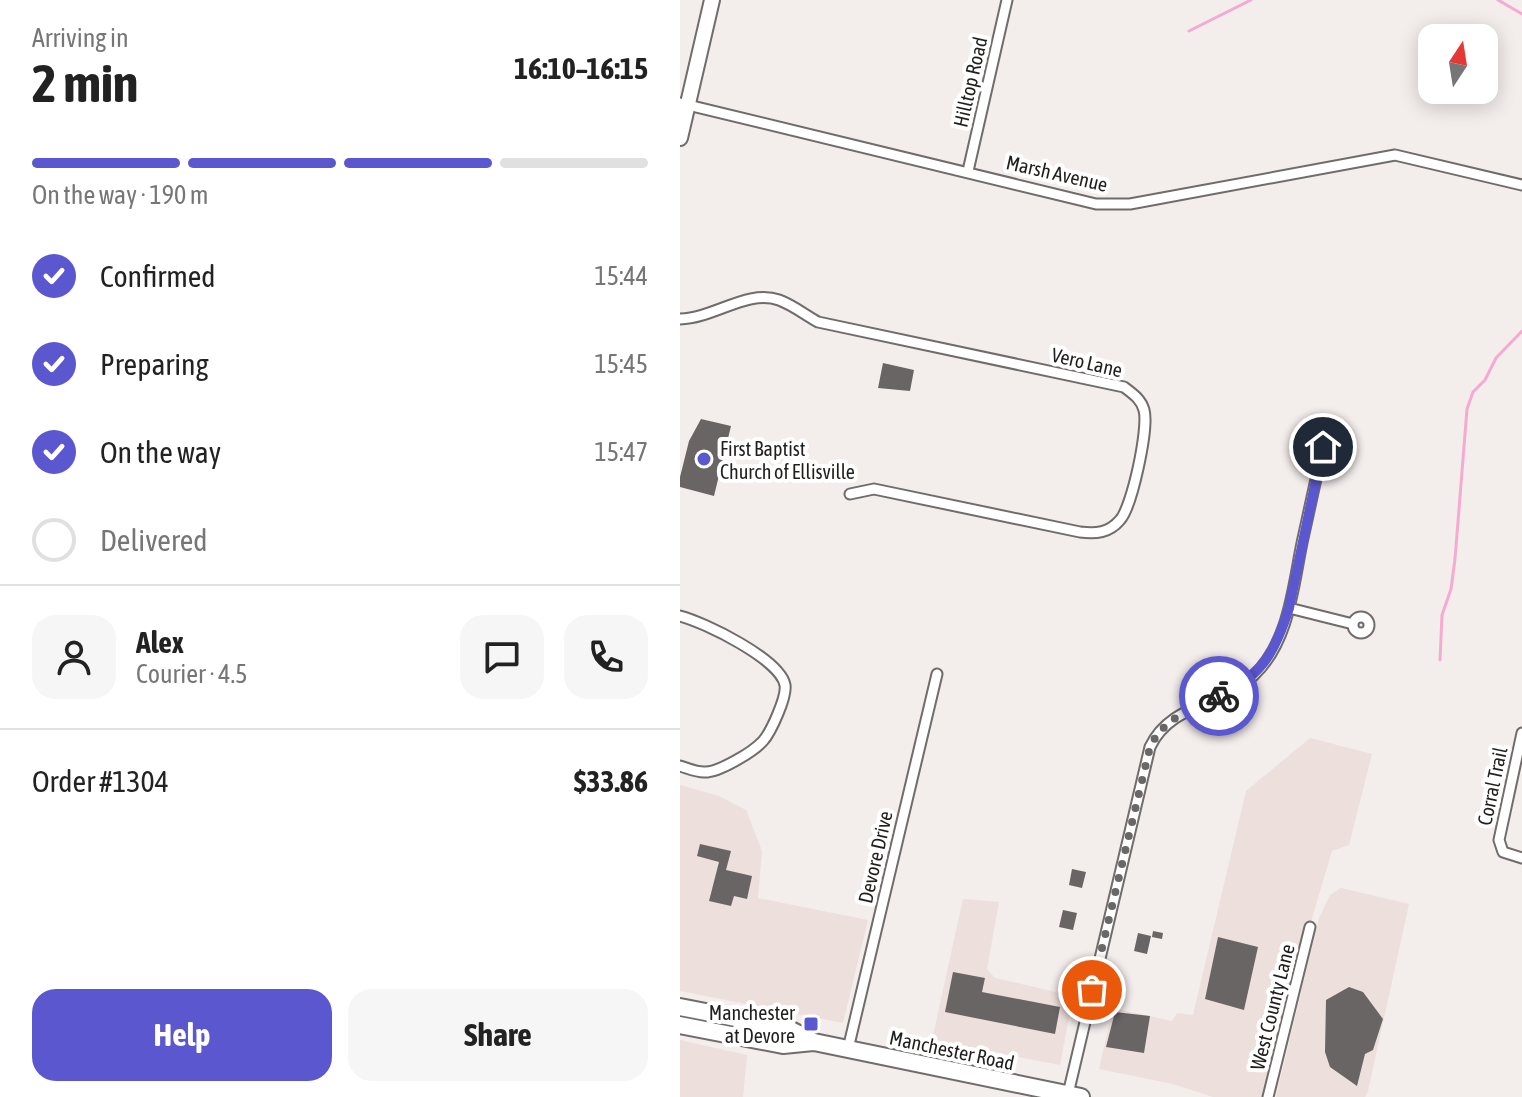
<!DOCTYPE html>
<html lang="en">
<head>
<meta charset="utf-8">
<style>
	body { margin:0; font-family:"Asap Condensed",sans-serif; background:#f6f6f6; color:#222; height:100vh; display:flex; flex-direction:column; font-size:30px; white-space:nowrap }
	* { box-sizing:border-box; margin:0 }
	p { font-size:26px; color:#767676 }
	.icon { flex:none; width:44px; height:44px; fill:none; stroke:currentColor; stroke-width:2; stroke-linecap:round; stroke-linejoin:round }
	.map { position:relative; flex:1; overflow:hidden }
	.panel { display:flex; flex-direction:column; background:#fff; width:680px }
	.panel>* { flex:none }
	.needle { width:52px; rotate:12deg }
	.fabs { position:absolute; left:738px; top:24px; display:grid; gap:16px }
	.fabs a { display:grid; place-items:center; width:80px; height:80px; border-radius:16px; background:#fff; box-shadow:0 4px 20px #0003; font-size:40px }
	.pin { position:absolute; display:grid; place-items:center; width:68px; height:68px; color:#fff; margin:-34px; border:4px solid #fff; border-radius:50%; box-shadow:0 2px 8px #0007 }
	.courier { position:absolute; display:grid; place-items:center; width:80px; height:80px; margin:-40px; border:6px solid #5b57cf; border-radius:50%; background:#fff; color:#222; box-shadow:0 2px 10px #0007 }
	.head em { font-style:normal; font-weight:700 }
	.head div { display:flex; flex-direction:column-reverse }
	.head { display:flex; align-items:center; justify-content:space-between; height:136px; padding:0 32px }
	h1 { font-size:52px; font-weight:700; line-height:60px }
	.bar { display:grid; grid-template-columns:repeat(4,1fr); gap:12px 8px; align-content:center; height:96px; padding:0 32px }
	.bar i { height:10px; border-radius:6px; background:#e0e0e0 }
	.bar .selected { background:#5b57cf }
	.bar p { grid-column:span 4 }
	.line { display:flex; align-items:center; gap:20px; padding:0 32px; border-top:2px solid #e0e0e0 }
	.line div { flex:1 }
	.round { display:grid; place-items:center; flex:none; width:84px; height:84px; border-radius:24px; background:#f6f6f6 }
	ol { padding:0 32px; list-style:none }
	li { display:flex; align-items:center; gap:24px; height:88px }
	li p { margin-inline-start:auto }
	li .icon { padding:8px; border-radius:50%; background:#5b57cf; color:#fff; stroke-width:4 }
	li:last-child { color:#767676 }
	li i { width:44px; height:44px; border:4px solid #e0e0e0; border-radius:50% }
	.cta { display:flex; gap:16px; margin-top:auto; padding:16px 32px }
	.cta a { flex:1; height:92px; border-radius:24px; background:#5b57cf; color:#fff; font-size:32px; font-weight:700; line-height:92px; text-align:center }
	.cta a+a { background:#f6f6f6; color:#222 }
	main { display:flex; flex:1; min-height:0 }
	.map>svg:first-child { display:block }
	.built { fill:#eddfdc }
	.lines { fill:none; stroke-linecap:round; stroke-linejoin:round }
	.stream { stroke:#f5abd1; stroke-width:3 }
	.building { fill:#6a6565 }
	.minor-casing { stroke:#706c6b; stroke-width:13 }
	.primary-casing { stroke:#706c6b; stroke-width:18 }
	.trunk-casing { stroke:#706c6b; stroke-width:20 }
	.minor { stroke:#fff; stroke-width:9 }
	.primary { stroke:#fff; stroke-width:14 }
	.trunk { stroke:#fff; stroke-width:16 }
	.done { stroke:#6a6766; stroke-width:8; stroke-dasharray:0 14.4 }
	.route { stroke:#5b57cf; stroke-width:10 }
	.poi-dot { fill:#5b57cf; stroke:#fff; stroke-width:3 }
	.labels { text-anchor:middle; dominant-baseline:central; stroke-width:8; stroke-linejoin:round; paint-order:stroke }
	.street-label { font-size:20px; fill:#201f1e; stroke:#fff }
	.poi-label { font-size:20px; fill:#201f1e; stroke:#fff; text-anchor:start }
</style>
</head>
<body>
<main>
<section class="panel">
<div class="head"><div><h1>2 min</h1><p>Arriving in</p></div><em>16:10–16:15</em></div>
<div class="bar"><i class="selected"></i><i class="selected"></i><i class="selected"></i><i></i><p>On the way · 190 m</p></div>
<ol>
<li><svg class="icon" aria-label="check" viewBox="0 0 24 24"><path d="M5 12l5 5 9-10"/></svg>Confirmed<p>15:44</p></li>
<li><svg class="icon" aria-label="check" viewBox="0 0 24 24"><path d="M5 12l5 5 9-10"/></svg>Preparing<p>15:45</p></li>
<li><svg class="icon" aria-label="check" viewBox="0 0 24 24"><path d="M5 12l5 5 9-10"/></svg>On the way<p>15:47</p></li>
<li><i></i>Delivered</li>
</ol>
<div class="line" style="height:144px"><a class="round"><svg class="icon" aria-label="person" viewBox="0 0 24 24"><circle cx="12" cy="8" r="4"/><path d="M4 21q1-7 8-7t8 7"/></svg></a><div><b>Alex</b><p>Courier · 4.5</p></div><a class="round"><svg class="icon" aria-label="chat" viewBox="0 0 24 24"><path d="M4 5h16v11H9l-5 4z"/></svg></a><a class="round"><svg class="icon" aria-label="phone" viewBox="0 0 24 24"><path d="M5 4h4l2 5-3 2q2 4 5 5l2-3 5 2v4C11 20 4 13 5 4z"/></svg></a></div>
<div class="line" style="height:104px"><div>Order #1304</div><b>$33.86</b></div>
<div class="cta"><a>Help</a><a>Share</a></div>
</section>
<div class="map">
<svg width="842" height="1097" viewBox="0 0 842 1097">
	<rect width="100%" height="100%" fill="#f3edec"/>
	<path class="built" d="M630,738L692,754L669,845L652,851L624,945L605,1027L582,1097H533L493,1084L419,1069L433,1008L492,1021L497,1013L513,1015L566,791Z
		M0,785L39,796L66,810L82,851L78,898L188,920L163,1023L0,991Z
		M661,888L729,904L688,1091L685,1097H596L639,918L650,895Z
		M283,899L319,902L307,969L315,978L393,996L380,1065L252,1040Z
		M0,1040L67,1055L63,1097H0Z"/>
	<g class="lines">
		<path class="stream" d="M818,0L842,14
			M509,31L571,0
			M760,660L762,615L771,589L775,559L787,409L793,392L805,380L816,358L842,331"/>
	</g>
	<path class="building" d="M203,363L234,370L230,391L198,388Z
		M21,419L51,426L34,496L0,487V477L9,441Z
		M20,844L51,851L46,870L72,876L67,899L54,896L51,906L29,901L39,862L17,856Z
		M392,869L406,872L402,888L389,885Z
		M383,910L397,913L393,930L379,927Z
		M473,931L483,933L482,939L472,937Z
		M458,933L471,936L467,954L454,951Z
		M538,937L578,947L564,1010L525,999Z
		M273,972L305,978L302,992L380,1007L375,1034L265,1012Z
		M669,987L683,992L703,1019L693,1050L685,1054L677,1086L650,1067L645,1052L646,1000Z
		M435,1012L470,1016L464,1053L426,1047Z"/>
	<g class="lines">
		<g class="minor-casing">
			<path id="minor" d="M0,103L416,204H450L715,155L842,185
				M288,171L327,0
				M0,319C35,318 67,289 99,300C113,305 125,315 138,322L444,387C453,394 461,399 464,410C469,428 452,507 440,520C429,533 416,534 400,532L194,489L170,494
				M609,608L673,624
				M0,616C24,622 100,659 105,685C107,697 91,732 83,741C73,752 38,773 24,772C16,772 7,768 0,766
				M673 625a8 8 0 1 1 16 0a8 8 0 1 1-16 0Z
				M842,733L819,840L823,852L842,858
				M168,1049L257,674
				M388,1094L470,747C490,704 542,705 574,675C609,642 613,587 622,543C629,511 636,479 643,447
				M588,1097L630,927"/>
		</g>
		<g class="primary-casing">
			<path id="primary" d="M0,138L32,0"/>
		</g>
		<g class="trunk-casing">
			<path id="trunk" d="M0,1007L107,1028L134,1042L401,1097
				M0,1025L103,1045L133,1042"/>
		</g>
		<use href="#minor" class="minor"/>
		<use href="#primary" class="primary"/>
		<use href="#trunk" class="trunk"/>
	</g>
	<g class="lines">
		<path class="done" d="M412,990L470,747C484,718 511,709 539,696"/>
		<path class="route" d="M539,696C582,676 595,652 609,608L643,447"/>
	</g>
	<g class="poi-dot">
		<circle cx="24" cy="459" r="8"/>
		<rect x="123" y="1016" width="16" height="16" rx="4"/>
	</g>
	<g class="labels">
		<g class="street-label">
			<text transform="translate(290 82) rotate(-77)">Hilltop Road</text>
			<text transform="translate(377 173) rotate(13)">Marsh Avenue</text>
			<text transform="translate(407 362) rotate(13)">Vero Lane</text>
			<text transform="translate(812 786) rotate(-78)">Corral Trail</text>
			<text transform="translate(195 857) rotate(-77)">Devore Drive</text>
			<text transform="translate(592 1007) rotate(-76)">West County Lane</text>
			<text transform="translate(272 1050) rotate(12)">Manchester Road</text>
		</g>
		<g class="poi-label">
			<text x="40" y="448">First Baptist<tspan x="40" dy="23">Church of Ellisville</tspan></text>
			<text x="115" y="1012" text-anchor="end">Manchester<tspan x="115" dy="23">at Devore</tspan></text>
		</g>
	</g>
</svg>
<div class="fabs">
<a><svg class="needle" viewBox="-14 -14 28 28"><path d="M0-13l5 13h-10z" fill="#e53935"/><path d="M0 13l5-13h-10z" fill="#767676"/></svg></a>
</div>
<div class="pin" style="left:412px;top:990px;background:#ea580c"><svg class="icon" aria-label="bag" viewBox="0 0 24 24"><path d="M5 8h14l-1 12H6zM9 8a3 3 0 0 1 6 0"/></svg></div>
<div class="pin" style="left:643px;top:447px;background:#1f2937"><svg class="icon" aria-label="home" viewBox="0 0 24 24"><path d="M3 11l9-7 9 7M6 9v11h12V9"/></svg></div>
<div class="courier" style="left:539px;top:696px"><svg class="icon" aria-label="bike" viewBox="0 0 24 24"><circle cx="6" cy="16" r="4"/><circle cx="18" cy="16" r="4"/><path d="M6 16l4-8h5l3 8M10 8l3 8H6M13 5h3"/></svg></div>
</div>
</main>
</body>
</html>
